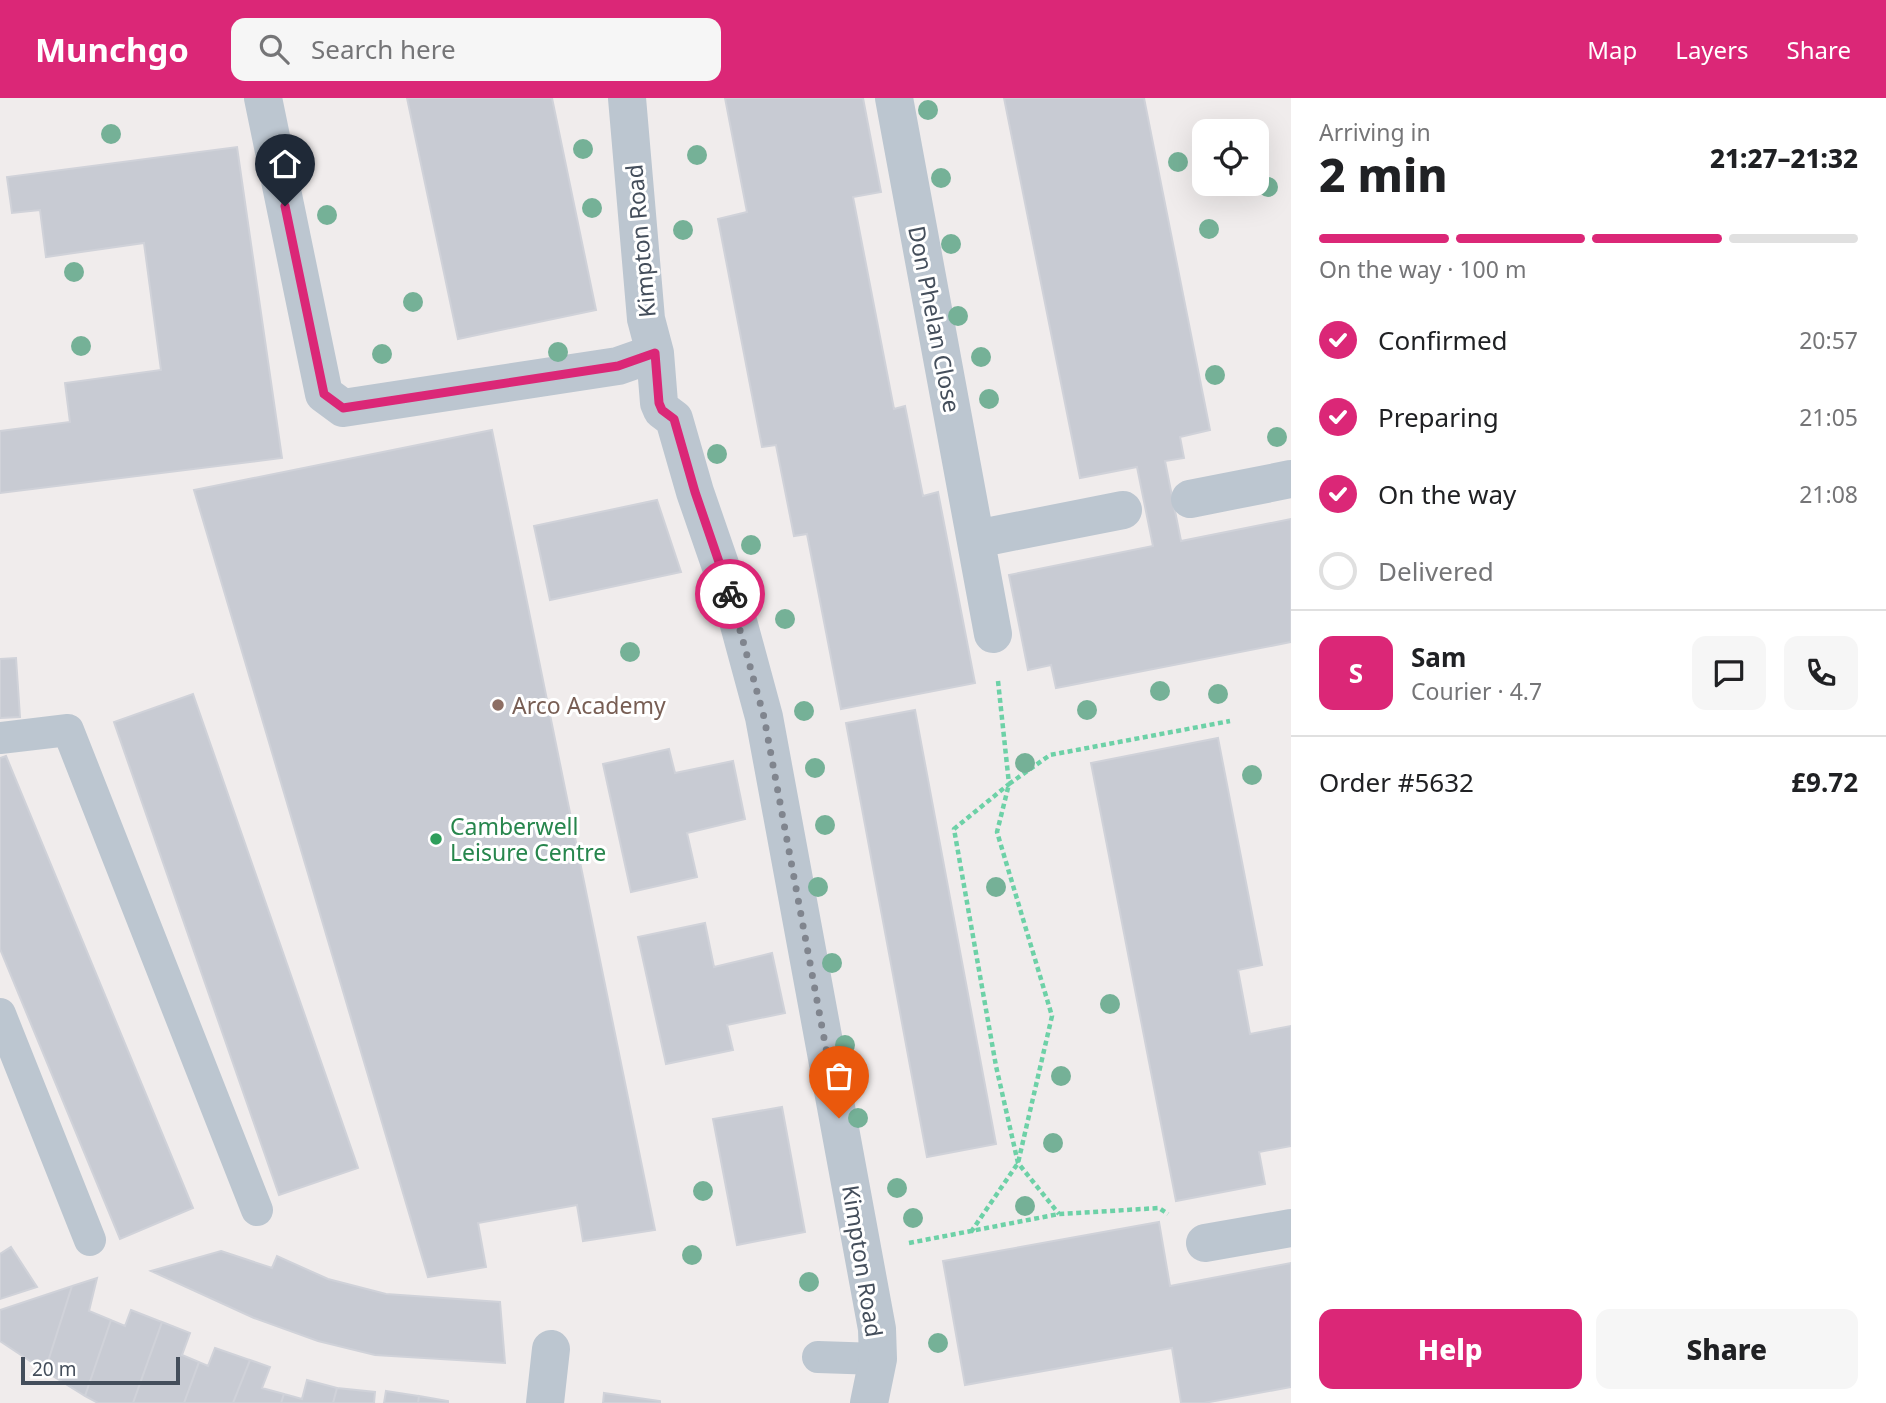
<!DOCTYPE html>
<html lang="en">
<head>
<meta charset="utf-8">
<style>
	body { margin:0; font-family:"Noto Sans",sans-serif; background:#f6f6f6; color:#202124; height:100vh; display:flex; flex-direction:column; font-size:26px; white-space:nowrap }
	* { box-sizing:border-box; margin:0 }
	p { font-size:23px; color:#757577 }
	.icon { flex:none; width:38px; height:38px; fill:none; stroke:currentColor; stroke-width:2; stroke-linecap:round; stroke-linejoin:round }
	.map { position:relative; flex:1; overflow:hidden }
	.drawer { display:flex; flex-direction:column; background:#fff; width:595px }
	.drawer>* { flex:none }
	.tools { position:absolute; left:1192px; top:21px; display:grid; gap:14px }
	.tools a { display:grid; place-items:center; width:77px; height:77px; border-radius:14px; background:#fff; box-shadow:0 7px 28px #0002; font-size:35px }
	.scale { position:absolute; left:21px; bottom:18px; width:159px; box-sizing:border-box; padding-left:7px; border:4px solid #444e5b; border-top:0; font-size:19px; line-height:24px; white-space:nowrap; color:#444e5b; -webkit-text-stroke:5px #fff; paint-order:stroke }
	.pin { position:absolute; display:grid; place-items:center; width:60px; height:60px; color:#fff; margin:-72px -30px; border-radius:50% 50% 50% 0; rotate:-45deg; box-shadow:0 0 7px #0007 }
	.pin .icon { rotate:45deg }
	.courier { position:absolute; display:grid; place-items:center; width:70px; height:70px; margin:-35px; border:5px solid #db2777; border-radius:50%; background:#fff; color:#222; box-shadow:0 2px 9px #0007 }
	.summary em { font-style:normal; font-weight:800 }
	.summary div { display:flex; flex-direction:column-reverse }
	.summary { display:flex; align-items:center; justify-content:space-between; height:119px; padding:0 28px }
	h1 { font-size:46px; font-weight:800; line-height:52px }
	.bar { display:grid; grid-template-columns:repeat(4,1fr); gap:10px 7px; align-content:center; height:84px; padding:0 28px }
	.bar i { height:9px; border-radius:5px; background:#e0e0e0 }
	.bar .current { background:#db2777 }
	.bar p { grid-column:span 4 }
	.line { display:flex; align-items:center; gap:18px; padding:0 28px; border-top:2px solid #e0e0e0 }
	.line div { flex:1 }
	.round { display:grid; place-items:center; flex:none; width:74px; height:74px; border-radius:14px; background:#f6f6f6 }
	ol { padding:0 28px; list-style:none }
	li { display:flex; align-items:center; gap:21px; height:77px }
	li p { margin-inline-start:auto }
	li .icon { padding:7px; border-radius:50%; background:#db2777; color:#fff; stroke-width:4 }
	li:last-child { color:#757577 }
	li i { width:38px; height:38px; border:4px solid #e0e0e0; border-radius:50% }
	.cta { display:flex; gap:14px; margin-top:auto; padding:14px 28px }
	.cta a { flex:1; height:80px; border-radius:14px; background:#db2777; color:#fff; font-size:28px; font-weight:800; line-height:80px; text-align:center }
	.cta a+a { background:#f6f6f6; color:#202124 }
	header { display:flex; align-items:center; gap:42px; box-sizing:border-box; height:98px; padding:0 35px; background:#db2777; color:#fff }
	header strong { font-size:33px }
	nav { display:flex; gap:38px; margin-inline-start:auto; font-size:24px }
	.search { width:490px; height:63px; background:#f6f6f6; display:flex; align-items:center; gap:18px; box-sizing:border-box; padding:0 24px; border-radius:14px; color:#757577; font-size:26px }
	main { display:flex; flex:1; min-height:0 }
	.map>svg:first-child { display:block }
	.building { fill:#c8cbd3; stroke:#d0d2d9; stroke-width:2 }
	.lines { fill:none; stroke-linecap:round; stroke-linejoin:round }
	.path { stroke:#6dd1a7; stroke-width:4.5; stroke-dasharray:5 3.5; stroke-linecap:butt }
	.lane { stroke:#bcc6d0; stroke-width:32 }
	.street { stroke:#bcc6d0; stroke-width:38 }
	.tree { fill:#75b197 }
	.done { stroke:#80858e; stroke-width:7; stroke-dasharray:0 12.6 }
	.route { stroke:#db2777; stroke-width:9 }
	.education-dot { fill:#8d6e63; stroke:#fff; stroke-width:2.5 }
	.leisure-dot { fill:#2e9e5b; stroke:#fff; stroke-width:2.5 }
	.labels { text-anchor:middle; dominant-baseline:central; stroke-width:6; stroke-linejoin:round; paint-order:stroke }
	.street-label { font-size:23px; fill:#444e5b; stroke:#fff }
	.education-label { font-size:23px; fill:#785e54; stroke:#fff; text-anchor:start }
	.leisure-label { font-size:23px; fill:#27864d; stroke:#fff; text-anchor:start }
</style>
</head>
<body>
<header>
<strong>Munchgo</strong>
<div class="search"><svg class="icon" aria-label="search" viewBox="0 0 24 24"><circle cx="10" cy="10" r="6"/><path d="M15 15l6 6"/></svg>Search here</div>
<nav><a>Map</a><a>Layers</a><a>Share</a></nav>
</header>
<main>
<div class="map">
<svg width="1291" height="1305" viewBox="0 0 1291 1305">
	<rect width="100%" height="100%" fill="#f0ecec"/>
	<path class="building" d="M407,0H552L596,212L458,241Z
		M725,0H863L881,94L853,99L894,311L905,308L923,398L938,394L975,585L841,611L807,436L794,438L776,347L762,349L718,121L747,114Z
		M1004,0H1144L1210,332L1180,339L1184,360L1165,363L1181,443L1291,421V544L1056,590L1051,567L1028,572L1009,477L1153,448L1137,369L1080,380Z
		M237,49L282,360L0,395V333L70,324L65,285L161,272L144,145L46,159L40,112L12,115L7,79Z
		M492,332L655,1132L583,1143L577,1107L478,1125L486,1169L428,1179L194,392Z
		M657,402L681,474L550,502L534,428Z
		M16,560L20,619L0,620V561Z
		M193,596L358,1070L279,1097L114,624Z
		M915,612L996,1046L927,1059L846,625Z
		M1218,640L1262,867L1238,872L1250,936L1291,928V1048L1259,1054L1265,1086L1176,1103L1091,665Z
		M669,651L675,675L733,663L745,721L687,735L697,779L631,794L603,666Z
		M6,658L193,1110L120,1141L0,851V660Z
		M705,825L714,869L772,855L785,915L727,927L733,952L666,966L638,839Z
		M782,1009L805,1134L737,1147L713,1021Z
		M1159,1124L1170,1188L1291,1165V1289L1204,1305H1181L1172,1250L965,1287L943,1163Z
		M11,1149L37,1189L0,1201V1156Z
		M221,1153L272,1170L277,1158L328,1181L386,1196L500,1204L505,1265L375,1257L318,1243L254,1220L151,1173Z
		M97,1180L89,1213L111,1222L85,1298L45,1273L72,1188Z
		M72,1188L45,1273L0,1243V1212Z
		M131,1212L162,1224L133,1305H98L85,1298L111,1222L125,1228Z
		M162,1224L190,1235L182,1257L199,1264L184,1305H133Z
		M215,1250L250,1262L233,1305H184L199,1264L208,1268Z
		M250,1262L270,1269L262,1290L284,1296L281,1305H233Z
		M307,1282L337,1290L333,1305H281L284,1296L302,1301Z
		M337,1290L375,1294L374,1305H333Z
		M386,1293L419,1298L418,1305H384Z
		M604,1295L660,1303V1305H603Z
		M419,1298L448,1303V1305H418Z"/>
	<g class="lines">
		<path class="path" d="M998,583L1009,686L954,731L996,968L1018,1065L1059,1116
			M971,1134L1018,1065L1052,918L997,734L1009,686L1050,657L1230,623
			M909,1145L1059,1116L1159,1110L1168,1116"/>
		<path class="lane" d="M0,640L68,632L257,1112
			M0,916L90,1142
			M818,1259L878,1261"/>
		<path class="street" d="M263,0L324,296L343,310L618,268L655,255
			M627,0L646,221L655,255L659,305L662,312L674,321L695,394L732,501L764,619L877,1231L878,1261L869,1305
			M894,0L993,536
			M1190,401L1291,381
			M976,441L1123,412
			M1205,1145L1291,1130
			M545,1305L551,1251"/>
	</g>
	<g class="tree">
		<circle cx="928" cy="12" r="10"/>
		<circle cx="111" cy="36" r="10"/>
		<circle cx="583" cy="51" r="10"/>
		<circle cx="697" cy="57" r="10"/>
		<circle cx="1178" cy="64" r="10"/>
		<circle cx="941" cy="80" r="10"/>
		<circle cx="1268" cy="89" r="10"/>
		<circle cx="592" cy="110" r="10"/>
		<circle cx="327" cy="117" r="10"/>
		<circle cx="1209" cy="131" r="10"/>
		<circle cx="683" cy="132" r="10"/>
		<circle cx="951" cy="146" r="10"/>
		<circle cx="74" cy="174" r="10"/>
		<circle cx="413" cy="204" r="10"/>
		<circle cx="958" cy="218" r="10"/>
		<circle cx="81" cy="248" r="10"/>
		<circle cx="558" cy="254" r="10"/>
		<circle cx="382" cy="256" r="10"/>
		<circle cx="981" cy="259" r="10"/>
		<circle cx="1215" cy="277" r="10"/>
		<circle cx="989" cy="301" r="10"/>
		<circle cx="1277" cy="339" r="10"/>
		<circle cx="717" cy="356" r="10"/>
		<circle cx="751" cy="447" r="10"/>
		<circle cx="785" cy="521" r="10"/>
		<circle cx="630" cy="554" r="10"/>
		<circle cx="1160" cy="593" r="10"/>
		<circle cx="1218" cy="596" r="10"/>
		<circle cx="1087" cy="612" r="10"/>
		<circle cx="804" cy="613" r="10"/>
		<circle cx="1025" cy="665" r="10"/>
		<circle cx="815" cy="670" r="10"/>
		<circle cx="1252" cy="677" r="10"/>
		<circle cx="825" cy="727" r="10"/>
		<circle cx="818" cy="789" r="10"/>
		<circle cx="996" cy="789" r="10"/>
		<circle cx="832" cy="865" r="10"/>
		<circle cx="1110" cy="906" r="10"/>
		<circle cx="845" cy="947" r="10"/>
		<circle cx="1061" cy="978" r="10"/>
		<circle cx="858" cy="1020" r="10"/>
		<circle cx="1053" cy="1045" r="10"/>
		<circle cx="897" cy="1090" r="10"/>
		<circle cx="703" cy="1093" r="10"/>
		<circle cx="1025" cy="1108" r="10"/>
		<circle cx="913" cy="1120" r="10"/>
		<circle cx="692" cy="1157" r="10"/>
		<circle cx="809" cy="1184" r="10"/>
		<circle cx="938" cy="1245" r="10"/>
	</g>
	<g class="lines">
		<path class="done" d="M730,496L764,619L839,1020"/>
		<path class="route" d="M285,108L324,296L343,310L618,268L655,255L659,305L662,312L674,321L695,394L730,496"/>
	</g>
	<circle class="education-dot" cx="498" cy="607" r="7"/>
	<circle class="leisure-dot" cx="436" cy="741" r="7"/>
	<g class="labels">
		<g class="street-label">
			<text transform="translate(640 143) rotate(-95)">Kimpton Road</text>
			<text transform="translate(935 221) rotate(79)">Don Phelan Close</text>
			<text transform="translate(863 1163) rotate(81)">Kimpton Road</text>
		</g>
		<g class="education-label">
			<text x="512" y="607">Arco Academy</text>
		</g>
		<g class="leisure-label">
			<text x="450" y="728">Camberwell<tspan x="450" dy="26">Leisure Centre</tspan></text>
		</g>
	</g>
</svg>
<div class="tools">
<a><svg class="icon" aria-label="locate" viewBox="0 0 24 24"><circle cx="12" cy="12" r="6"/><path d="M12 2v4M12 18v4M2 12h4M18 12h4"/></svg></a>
</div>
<div class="scale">20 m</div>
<div class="pin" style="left:839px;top:1020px;background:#ea580c"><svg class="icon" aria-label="bag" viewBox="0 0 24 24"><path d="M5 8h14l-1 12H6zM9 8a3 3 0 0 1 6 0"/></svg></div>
<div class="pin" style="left:285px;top:108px;background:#1f2937"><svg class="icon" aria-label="home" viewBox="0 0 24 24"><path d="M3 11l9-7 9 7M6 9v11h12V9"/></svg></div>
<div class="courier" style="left:730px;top:496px"><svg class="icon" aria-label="bike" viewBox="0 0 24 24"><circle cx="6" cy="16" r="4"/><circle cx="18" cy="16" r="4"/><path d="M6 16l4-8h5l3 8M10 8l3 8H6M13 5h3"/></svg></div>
</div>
<section class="drawer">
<div class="summary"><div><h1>2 min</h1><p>Arriving in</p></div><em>21:27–21:32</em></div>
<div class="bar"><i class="current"></i><i class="current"></i><i class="current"></i><i></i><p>On the way · 100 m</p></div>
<ol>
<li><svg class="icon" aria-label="check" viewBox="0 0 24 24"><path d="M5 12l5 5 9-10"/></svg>Confirmed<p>20:57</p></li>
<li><svg class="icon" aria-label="check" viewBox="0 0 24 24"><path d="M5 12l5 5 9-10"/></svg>Preparing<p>21:05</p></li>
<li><svg class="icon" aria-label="check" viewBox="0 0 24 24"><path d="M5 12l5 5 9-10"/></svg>On the way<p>21:08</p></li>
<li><i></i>Delivered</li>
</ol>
<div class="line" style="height:126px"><b class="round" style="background:#db2777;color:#fff">S</b><div><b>Sam</b><p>Courier · 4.7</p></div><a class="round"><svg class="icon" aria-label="chat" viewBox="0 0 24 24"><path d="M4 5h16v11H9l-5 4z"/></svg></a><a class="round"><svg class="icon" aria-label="phone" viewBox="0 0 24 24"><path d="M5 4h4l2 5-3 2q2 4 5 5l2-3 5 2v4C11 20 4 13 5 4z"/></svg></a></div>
<div class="line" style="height:91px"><div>Order #5632</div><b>£9.72</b></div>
<div class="cta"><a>Help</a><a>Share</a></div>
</section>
</main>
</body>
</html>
